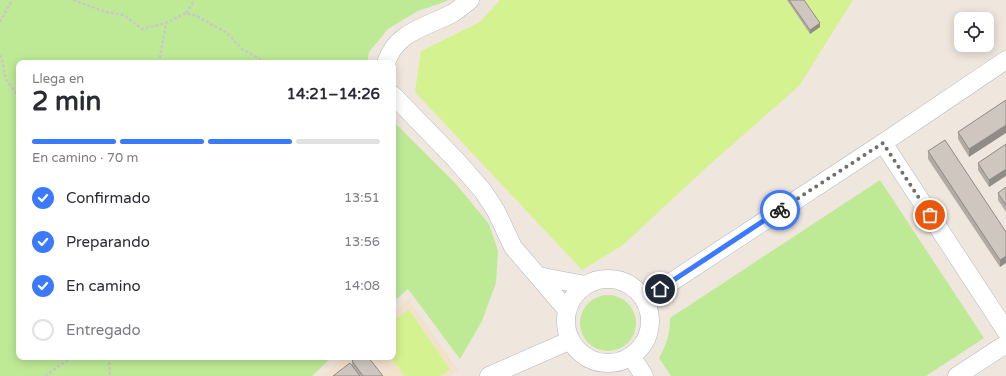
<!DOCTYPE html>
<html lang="es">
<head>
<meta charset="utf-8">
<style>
	body { margin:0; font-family:"Varela Round",sans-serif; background:#f7f7f7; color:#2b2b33; height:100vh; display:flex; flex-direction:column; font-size:15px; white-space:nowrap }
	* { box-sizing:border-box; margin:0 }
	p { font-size:13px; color:#7c7c81 }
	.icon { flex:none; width:22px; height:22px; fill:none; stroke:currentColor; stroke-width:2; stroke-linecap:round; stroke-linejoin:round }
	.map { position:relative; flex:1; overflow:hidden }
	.drawer { position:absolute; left:16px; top:60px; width:380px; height:300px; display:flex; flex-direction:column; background:#fff; border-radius:8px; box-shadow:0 2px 10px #0003 }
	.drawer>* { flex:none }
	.controls { position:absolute; left:954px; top:12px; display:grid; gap:8px }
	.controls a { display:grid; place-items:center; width:40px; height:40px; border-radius:8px; background:#fff; box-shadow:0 2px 10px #0003; font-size:20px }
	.pin { position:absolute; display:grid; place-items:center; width:34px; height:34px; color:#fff; margin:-17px; border:2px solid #fff; border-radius:50%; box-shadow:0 1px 4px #0007 }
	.courier { position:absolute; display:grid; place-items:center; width:40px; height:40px; margin:-20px; border:3px solid #3b79ff; border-radius:50%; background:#fff; color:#222; box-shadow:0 1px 5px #0007 }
	.overview em { font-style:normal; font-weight:800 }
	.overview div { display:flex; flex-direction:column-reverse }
	.overview { display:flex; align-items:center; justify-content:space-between; height:68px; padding:0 16px }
	h1 { font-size:26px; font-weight:800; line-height:30px }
	.bar { display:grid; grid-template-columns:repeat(4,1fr); gap:6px 4px; align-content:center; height:48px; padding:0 16px }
	.bar i { height:5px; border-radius:3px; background:#e1e1e2 }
	.bar .current { background:#3b79ff }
	.bar p { grid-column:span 4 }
	ol { padding:0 16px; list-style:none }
	li { display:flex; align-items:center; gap:12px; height:44px }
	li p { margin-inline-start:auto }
	li .icon { padding:4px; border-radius:50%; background:#3b79ff; color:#fff; stroke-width:4 }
	li:last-child { color:#7c7c81 }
	li i { width:22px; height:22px; border:2px solid #e1e1e2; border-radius:50% }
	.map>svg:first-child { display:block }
	.education { fill:#f2e1cc }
	.green { fill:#beea96 }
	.pitch { fill:#d5f291 }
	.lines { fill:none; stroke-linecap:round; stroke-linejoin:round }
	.minor-casing { stroke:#b2b7c1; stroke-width:19 }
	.path { stroke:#c8c8c8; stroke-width:2.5; stroke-dasharray:3 2; stroke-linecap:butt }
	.minor { stroke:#fff; stroke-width:18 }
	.wall { fill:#b2aba4 }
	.shaded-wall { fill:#918b86 }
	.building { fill:#cfc7bf; stroke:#918b86 }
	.done { stroke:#716e6b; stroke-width:4; stroke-dasharray:0 7.2 }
	.route { stroke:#3b79ff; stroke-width:5 }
</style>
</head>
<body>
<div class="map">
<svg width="1006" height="376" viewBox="0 0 1006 376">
	<rect width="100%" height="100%" fill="#efe6de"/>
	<path class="education" d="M408,299L458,370L450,376H323L344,357H393V313Z"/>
	<path class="green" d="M0,0H447V1L418,11L388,29L369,52L367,63H19V357H332L312,376H0Z
		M393,121L456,184L489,224L498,251L496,283L482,321L460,359L408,289L393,302Z
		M880,180L984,338L926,376H671L659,358C667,344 670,334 670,318Z
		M580 323a28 28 0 1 1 56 0a28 28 0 1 1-56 0Z"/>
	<path class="pitch" d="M500,0H853L799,86L708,166L623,245L582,270L415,92L421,51L480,22Z
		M409,310L450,369L440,376H404L391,357H393V321Z"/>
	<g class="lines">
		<g class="minor-casing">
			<path id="minor" d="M386,63C396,31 427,27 453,13C459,9 465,4 470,0
				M393,95L455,159L483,191L496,211L513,247L567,310
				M883,143L1006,331
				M538,276L585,285
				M566 321a42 42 0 1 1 84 0a42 42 0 1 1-84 0Z
				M644,300L883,143L1006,60
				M631,356L644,376
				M489,376L571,340
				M957,376L1006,344"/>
		</g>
		<path class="path" d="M73,0L106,12L124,15L142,29L166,23L186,13L197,16L227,33L242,49L267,63
			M186,13L193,3V0
			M0,22L12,0
			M0,55L2,60L6,80L19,97
			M159,63L166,23
			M109,357L110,376
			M45,376L72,357"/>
		<use href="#minor" class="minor"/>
	</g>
	<path class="wall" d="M787,0H804L820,27L810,34Z
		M1006,100L969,157L958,139V132Z
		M1006,144L989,187L978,170V163Z
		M928,151L1006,232L1000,267L928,159Z
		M1006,187V212L998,200V193Z
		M352,361L383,376H333L352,365Z"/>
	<path class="shaded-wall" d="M820,23V27L810,34V30Z
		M1006,125V133L969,157V149Z
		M1006,169V176L989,187V180Z
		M1006,256V263L1000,267V260Z"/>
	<path class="building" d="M789,0H804L820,23L810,30Z
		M1006,100V125L969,149L958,132Z
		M945,140L1006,232V256L1000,260L928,151Z
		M1006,144V169L989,180L978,163Z
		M1006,187V205L998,193Z
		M357,357H368L383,376H363L352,361Z
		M350,363L360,376H333Z"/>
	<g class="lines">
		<path class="done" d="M780,210L883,143L930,215"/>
		<path class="route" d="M660,289L780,210"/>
	</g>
</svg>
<div class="controls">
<a><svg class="icon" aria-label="locate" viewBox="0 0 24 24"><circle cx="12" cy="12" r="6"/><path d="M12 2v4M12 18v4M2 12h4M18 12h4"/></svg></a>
</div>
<div class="pin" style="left:930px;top:215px;background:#ea580c"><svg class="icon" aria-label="bag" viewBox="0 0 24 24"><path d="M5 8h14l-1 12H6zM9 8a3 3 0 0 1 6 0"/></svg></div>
<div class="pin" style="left:660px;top:289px;background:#1f2937"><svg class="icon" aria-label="home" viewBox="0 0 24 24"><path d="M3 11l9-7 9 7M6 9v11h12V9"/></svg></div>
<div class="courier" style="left:780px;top:210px"><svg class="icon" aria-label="bike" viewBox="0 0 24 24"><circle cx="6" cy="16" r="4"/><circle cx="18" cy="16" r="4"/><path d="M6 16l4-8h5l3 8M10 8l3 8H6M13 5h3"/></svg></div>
<section class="drawer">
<div class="overview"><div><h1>2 min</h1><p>Llega en</p></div><em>14:21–14:26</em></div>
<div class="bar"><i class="current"></i><i class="current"></i><i class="current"></i><i></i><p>En camino · 70 m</p></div>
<ol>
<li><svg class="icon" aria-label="check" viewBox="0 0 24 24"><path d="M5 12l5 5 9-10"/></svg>Confirmado<p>13:51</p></li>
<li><svg class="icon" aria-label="check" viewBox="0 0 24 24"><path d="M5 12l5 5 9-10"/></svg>Preparando<p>13:56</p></li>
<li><svg class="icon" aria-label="check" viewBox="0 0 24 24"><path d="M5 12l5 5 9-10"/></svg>En camino<p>14:08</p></li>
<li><i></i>Entregado</li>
</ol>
</section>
</div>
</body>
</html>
